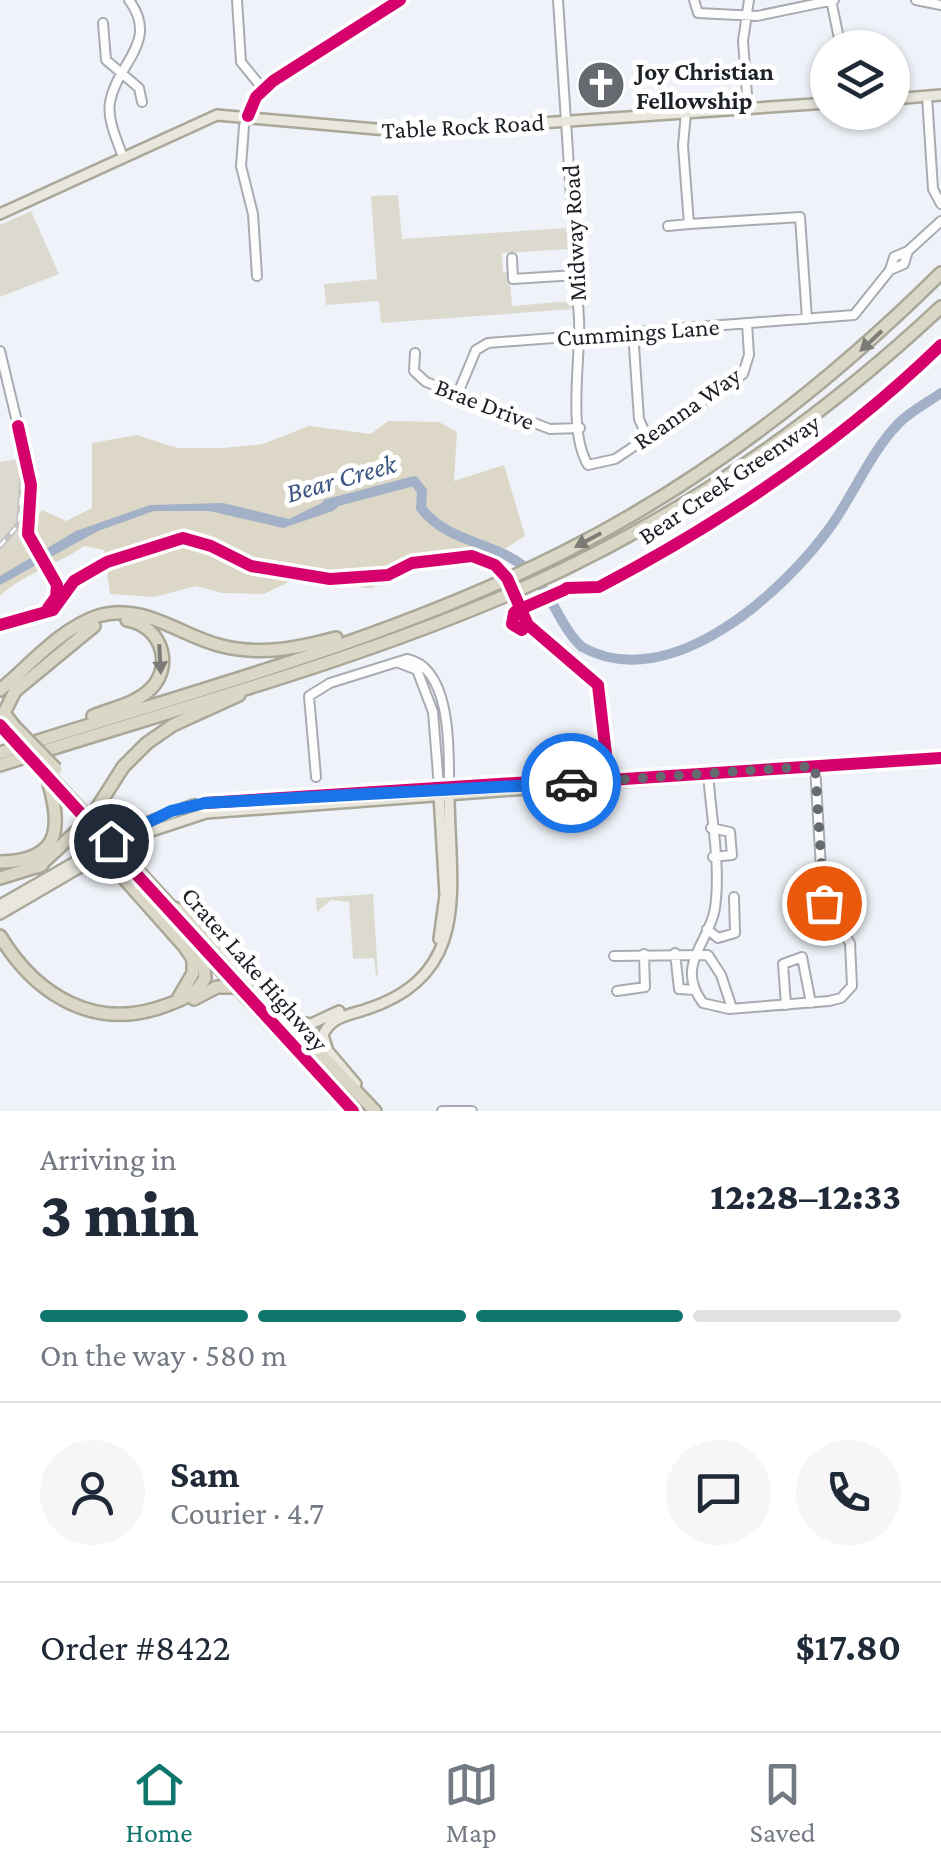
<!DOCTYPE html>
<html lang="en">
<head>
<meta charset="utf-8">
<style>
	body { margin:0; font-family:"Crimson Pro",serif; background:#f6f6f7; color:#1f2937; height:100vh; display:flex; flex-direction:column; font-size:38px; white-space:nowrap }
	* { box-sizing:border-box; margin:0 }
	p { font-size:32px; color:#747a83 }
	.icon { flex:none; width:55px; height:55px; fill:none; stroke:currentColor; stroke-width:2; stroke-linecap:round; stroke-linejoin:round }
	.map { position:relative; height:1111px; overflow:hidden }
	.panel { display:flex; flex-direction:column; background:#fff; flex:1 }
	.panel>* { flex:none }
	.tools { position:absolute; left:810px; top:30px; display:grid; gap:20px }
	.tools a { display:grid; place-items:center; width:100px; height:100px; border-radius:50%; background:#fff; box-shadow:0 2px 8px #0004; font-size:50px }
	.pin { position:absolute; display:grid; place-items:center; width:85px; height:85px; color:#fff; margin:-42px; border:5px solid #fff; border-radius:50%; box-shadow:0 2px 10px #0007 }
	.courier { position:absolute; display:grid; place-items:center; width:100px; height:100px; margin:-50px; border:8px solid #1a73e8; border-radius:50%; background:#fff; color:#222; box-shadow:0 2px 12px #0007 }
	.headline em { font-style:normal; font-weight:800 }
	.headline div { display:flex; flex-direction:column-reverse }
	.headline { display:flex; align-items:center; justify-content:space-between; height:170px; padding:0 40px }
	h1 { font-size:65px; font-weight:800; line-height:75px }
	.bar { display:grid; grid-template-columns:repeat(4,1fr); gap:15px 10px; align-content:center; height:120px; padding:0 40px }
	.bar i { height:12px; border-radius:8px; background:#e0e1e3 }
	.bar .current { background:#0f766e }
	.bar p { grid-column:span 4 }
	.line { display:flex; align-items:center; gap:25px; padding:0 40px; border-top:2px solid #e0e1e3 }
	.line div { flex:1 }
	.round { display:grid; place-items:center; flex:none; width:105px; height:105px; border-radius:52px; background:#f6f6f7 }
	.tabs { display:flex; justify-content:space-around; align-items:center; height:140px; border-top:2px solid #e0e1e3; background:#fff; font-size:28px; color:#747a83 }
	.tabs a { display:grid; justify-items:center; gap:5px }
	.tabs .current { color:#0f766e }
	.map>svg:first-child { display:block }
	.green { fill:#dcd9ce }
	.forest { fill:#dcd7c6 }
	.water { fill:#a3b1c8 }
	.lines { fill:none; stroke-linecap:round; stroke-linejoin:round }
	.river { stroke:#a3b1c8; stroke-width:10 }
	.minor-casing { stroke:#a8acb2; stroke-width:12 }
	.major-casing { stroke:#a9a798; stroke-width:14 }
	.highway-casing { stroke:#a9a798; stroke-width:16 }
	.minor { stroke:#fdfdfe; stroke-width:8 }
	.major { stroke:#e8e6dd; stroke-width:9 }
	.highway { stroke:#dbd7c7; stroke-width:11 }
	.rail-casing { stroke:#c3c3c5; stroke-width:6 }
	.rail { stroke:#fff; stroke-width:2.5; stroke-dasharray:8; stroke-linecap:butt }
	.highway-bridge-casing { stroke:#a9a798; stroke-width:16; stroke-linecap:butt }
	.highway-bridge { stroke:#dbd7c7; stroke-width:11 }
	.cycleway-casing { stroke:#fff; stroke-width:19 }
	.cycleway { stroke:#d6006c; stroke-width:12 }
	.oneway { fill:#7c7c77 }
	.done { stroke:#666a70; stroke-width:10; stroke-dasharray:0 18 }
	.route { stroke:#1a73e8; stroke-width:12 }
	.labels { text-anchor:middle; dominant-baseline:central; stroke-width:10; stroke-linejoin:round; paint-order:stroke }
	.poi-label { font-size:25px; font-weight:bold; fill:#1c2027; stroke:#fff; text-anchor:start }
	.street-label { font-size:25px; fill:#1c2027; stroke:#fff }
	.water-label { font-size:28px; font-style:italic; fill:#3c5582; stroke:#fff }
</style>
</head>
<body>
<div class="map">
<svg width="941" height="1111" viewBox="0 0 941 1111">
	<rect width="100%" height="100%" fill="#eff3f9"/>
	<path class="green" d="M398,195L402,239L566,228L568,249L502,253L503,272H509L512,306L571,301L574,309L381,323L379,301L326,305L324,284L377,279L371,196Z
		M31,211L59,274L0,297V225Z
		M20,459L24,538L0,553V462Z
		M373,894L378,975H376L374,958L353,959L349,902L331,900L317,912L316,898Z"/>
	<path class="forest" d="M388,421L439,422L457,432L454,481L504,465L525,536L492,557L472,554L411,563L372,588L332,585L331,575L308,573L264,594L222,593L196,586L154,597L110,594L104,550L84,546C57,565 23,574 0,596V553L24,538L42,510L66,521L92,508V443L137,435L177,448H222L263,444L309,426L371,434Z"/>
	<path class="water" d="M334,497L338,507L333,511L283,528L209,511H154L98,531L0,585V576L76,531L150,505L223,503L289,519Z"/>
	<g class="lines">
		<path class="river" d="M327,504L414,481L422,491L421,508C447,542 490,541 522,565C550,585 557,624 582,647C670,696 784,592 831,526C854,494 870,453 898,424C909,412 927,403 941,393"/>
		<g class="minor-casing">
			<path id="minor" d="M237,0L241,62L263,89
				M558,0L579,319C581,358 567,430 588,465L615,459L743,374L749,355L747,323
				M694,0L698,13L757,16L834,0
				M831,0L841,48
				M916,0L941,5
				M103,23L106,60L139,88L142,102
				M927,96L933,189L941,204
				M748,108L743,41L749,0
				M686,112L683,146L689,224L800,217L807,319
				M123,157C117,140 107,120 110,102C117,63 160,42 129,0
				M668,226L689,224
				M512,258L513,279L576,275
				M890,270L904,264L908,251
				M257,276L253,214L241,166L244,126L252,104L273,81L400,0
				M633,332L639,419L647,437
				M0,351L18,426
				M415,353L414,371L426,382L550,429L580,428
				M458,393L476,350L488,343L854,315L890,270L894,257L908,251L941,221
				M399,663L417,670L433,712L439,787
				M600,712L605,780
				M708,773C711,816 721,866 715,908C710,942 674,965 703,1003L729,1009L829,1001L841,998L852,986L850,943L823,903L815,766
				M316,777L309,696L330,683L407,659C452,668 449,751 449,787
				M711,828L730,832L732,855L713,857
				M707,929L718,938L735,933L734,897
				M675,953L679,989L695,990
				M614,956L708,955L721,975L732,1008
				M617,991L645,987L644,954
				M786,1005L783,964L802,957L811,1003
				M442,1111H472"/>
		</g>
		<g class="major-casing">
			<path id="major" d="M892,99L941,95
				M0,214L217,115L410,132L828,103
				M0,905L138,826L193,805L384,790L542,785
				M0,914L130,838L206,813L941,758
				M439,939L445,895L439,795
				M288,1020L311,1024L339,1011
				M356,1084L328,1051L323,1035C331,1016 350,1015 367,1009C475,974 449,883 449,794"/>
		</g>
		<g class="highway-casing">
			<path id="highway" d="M0,690C29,666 61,628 98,616C144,602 180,636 222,646C262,656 297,648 336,638
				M93,716C110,709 131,705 146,693C176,670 163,626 127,620
				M14,726L4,713L15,691L94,626
				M0,753C189,692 386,642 564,552C705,481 829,384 941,273
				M0,765C174,709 355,662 523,588C679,519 817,423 941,307
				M49,776L94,824
				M126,858L171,907L176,922L353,1111
				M0,862C67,861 60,821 46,773
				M113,866L184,946L193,959V973L179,997
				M38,867L90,819L123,767L147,743L173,725L239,695
				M0,878L42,865
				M171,907L185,912L375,1111
				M0,936C37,997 97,1032 167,1005C183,999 197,994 205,978L203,954
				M194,999L217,987H237"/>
		</g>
		<use href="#minor" class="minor"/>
		<use href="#major" class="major"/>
		<use href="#highway" class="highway"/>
		<g class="rail-casing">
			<path id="rail" d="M0,546L19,524L23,469"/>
		</g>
		<use href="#rail" class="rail"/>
		<g class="highway-bridge-casing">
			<path id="highway-bridge" d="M14,726L56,769
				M4,729L46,773
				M97,827L126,858
				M81,846L97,850L113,866"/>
		</g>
		<use href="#highway-bridge" class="highway-bridge"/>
		<g class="cycleway-casing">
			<path id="cycleway" d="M248,116L256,97L273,81L400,0
				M18,426L31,485L28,534L57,585L56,597L48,608
				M527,624L598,685L609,780L941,758
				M0,625L53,610L74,581L107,562L183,538L211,546L251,566L330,579L388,575L412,563L472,556L495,565L507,578L527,623L522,630L512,624L514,613L516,611L564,590L567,588L599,587C723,522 840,443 941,345
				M0,725L353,1111
				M205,803L531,782"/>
		</g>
		<use href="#cycleway" class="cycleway"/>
	</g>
	<defs><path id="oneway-solid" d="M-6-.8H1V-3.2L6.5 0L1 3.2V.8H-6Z" transform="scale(2.5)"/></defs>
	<g class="oneway">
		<use href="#oneway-solid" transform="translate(871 341) rotate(137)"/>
		<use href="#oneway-solid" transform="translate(588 540) rotate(152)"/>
		<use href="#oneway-solid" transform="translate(160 659) rotate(87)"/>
	</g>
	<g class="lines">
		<path class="done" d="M571,783L815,766L824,903"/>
		<path class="route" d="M111,841L171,811L205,803L571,783"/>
	</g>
	<defs>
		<g id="church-disc" transform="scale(2.5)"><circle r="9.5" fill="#666a70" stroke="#fff"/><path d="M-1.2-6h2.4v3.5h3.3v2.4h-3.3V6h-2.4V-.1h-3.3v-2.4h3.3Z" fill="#fff"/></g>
	</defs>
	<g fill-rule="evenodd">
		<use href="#church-disc" x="601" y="85"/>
	</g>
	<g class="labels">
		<g class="poi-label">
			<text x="636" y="71">Joy Christian<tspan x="636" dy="29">Fellowship</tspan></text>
		</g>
		<g class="street-label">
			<text transform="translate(463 126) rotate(-3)">Table Rock Road</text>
			<text transform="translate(574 233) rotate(-93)">Midway Road</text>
			<text transform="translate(638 332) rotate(-4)">Cummings Lane</text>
			<text transform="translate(485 404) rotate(21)">Brae Drive</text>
			<text transform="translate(687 408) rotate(-35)">Reanna Way</text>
			<text transform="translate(729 479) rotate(-34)">Bear Creek Greenway</text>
			<text transform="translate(255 969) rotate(49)">Crater Lake Highway</text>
		</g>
		<g class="water-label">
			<text transform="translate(341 478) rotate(-16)">Bear Creek</text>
		</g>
	</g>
</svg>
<div class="tools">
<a><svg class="icon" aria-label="layers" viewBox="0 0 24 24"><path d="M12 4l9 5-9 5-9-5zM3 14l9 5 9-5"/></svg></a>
</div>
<div class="pin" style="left:824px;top:903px;background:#ea580c"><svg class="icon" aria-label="bag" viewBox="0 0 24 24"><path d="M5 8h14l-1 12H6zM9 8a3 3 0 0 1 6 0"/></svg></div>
<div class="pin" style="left:111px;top:841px;background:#1f2937"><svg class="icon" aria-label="home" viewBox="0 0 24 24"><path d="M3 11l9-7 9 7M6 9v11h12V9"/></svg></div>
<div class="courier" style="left:571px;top:783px"><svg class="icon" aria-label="car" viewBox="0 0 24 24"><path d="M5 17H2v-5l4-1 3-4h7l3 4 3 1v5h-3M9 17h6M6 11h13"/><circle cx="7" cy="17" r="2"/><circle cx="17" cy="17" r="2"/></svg></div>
</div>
<section class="panel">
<div class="headline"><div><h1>3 min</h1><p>Arriving in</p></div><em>12:28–12:33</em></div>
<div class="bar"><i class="current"></i><i class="current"></i><i class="current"></i><i></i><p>On the way · 580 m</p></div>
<div class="line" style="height:180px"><a class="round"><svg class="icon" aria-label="person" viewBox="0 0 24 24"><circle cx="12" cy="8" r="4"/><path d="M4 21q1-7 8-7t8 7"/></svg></a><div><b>Sam</b><p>Courier · 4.7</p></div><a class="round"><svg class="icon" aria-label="chat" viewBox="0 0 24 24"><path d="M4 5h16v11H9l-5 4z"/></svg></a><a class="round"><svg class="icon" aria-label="phone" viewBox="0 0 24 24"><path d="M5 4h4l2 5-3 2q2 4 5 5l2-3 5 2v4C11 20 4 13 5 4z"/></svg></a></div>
<div class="line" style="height:130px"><div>Order #8422</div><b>$17.80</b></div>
</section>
<nav class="tabs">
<a class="current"><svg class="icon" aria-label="home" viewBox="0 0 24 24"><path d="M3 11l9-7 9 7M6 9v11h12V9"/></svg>Home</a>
<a><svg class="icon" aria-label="map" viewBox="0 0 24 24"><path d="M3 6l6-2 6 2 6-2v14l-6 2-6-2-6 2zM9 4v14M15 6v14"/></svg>Map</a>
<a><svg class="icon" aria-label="saved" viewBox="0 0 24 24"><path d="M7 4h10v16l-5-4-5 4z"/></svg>Saved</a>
</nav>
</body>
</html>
